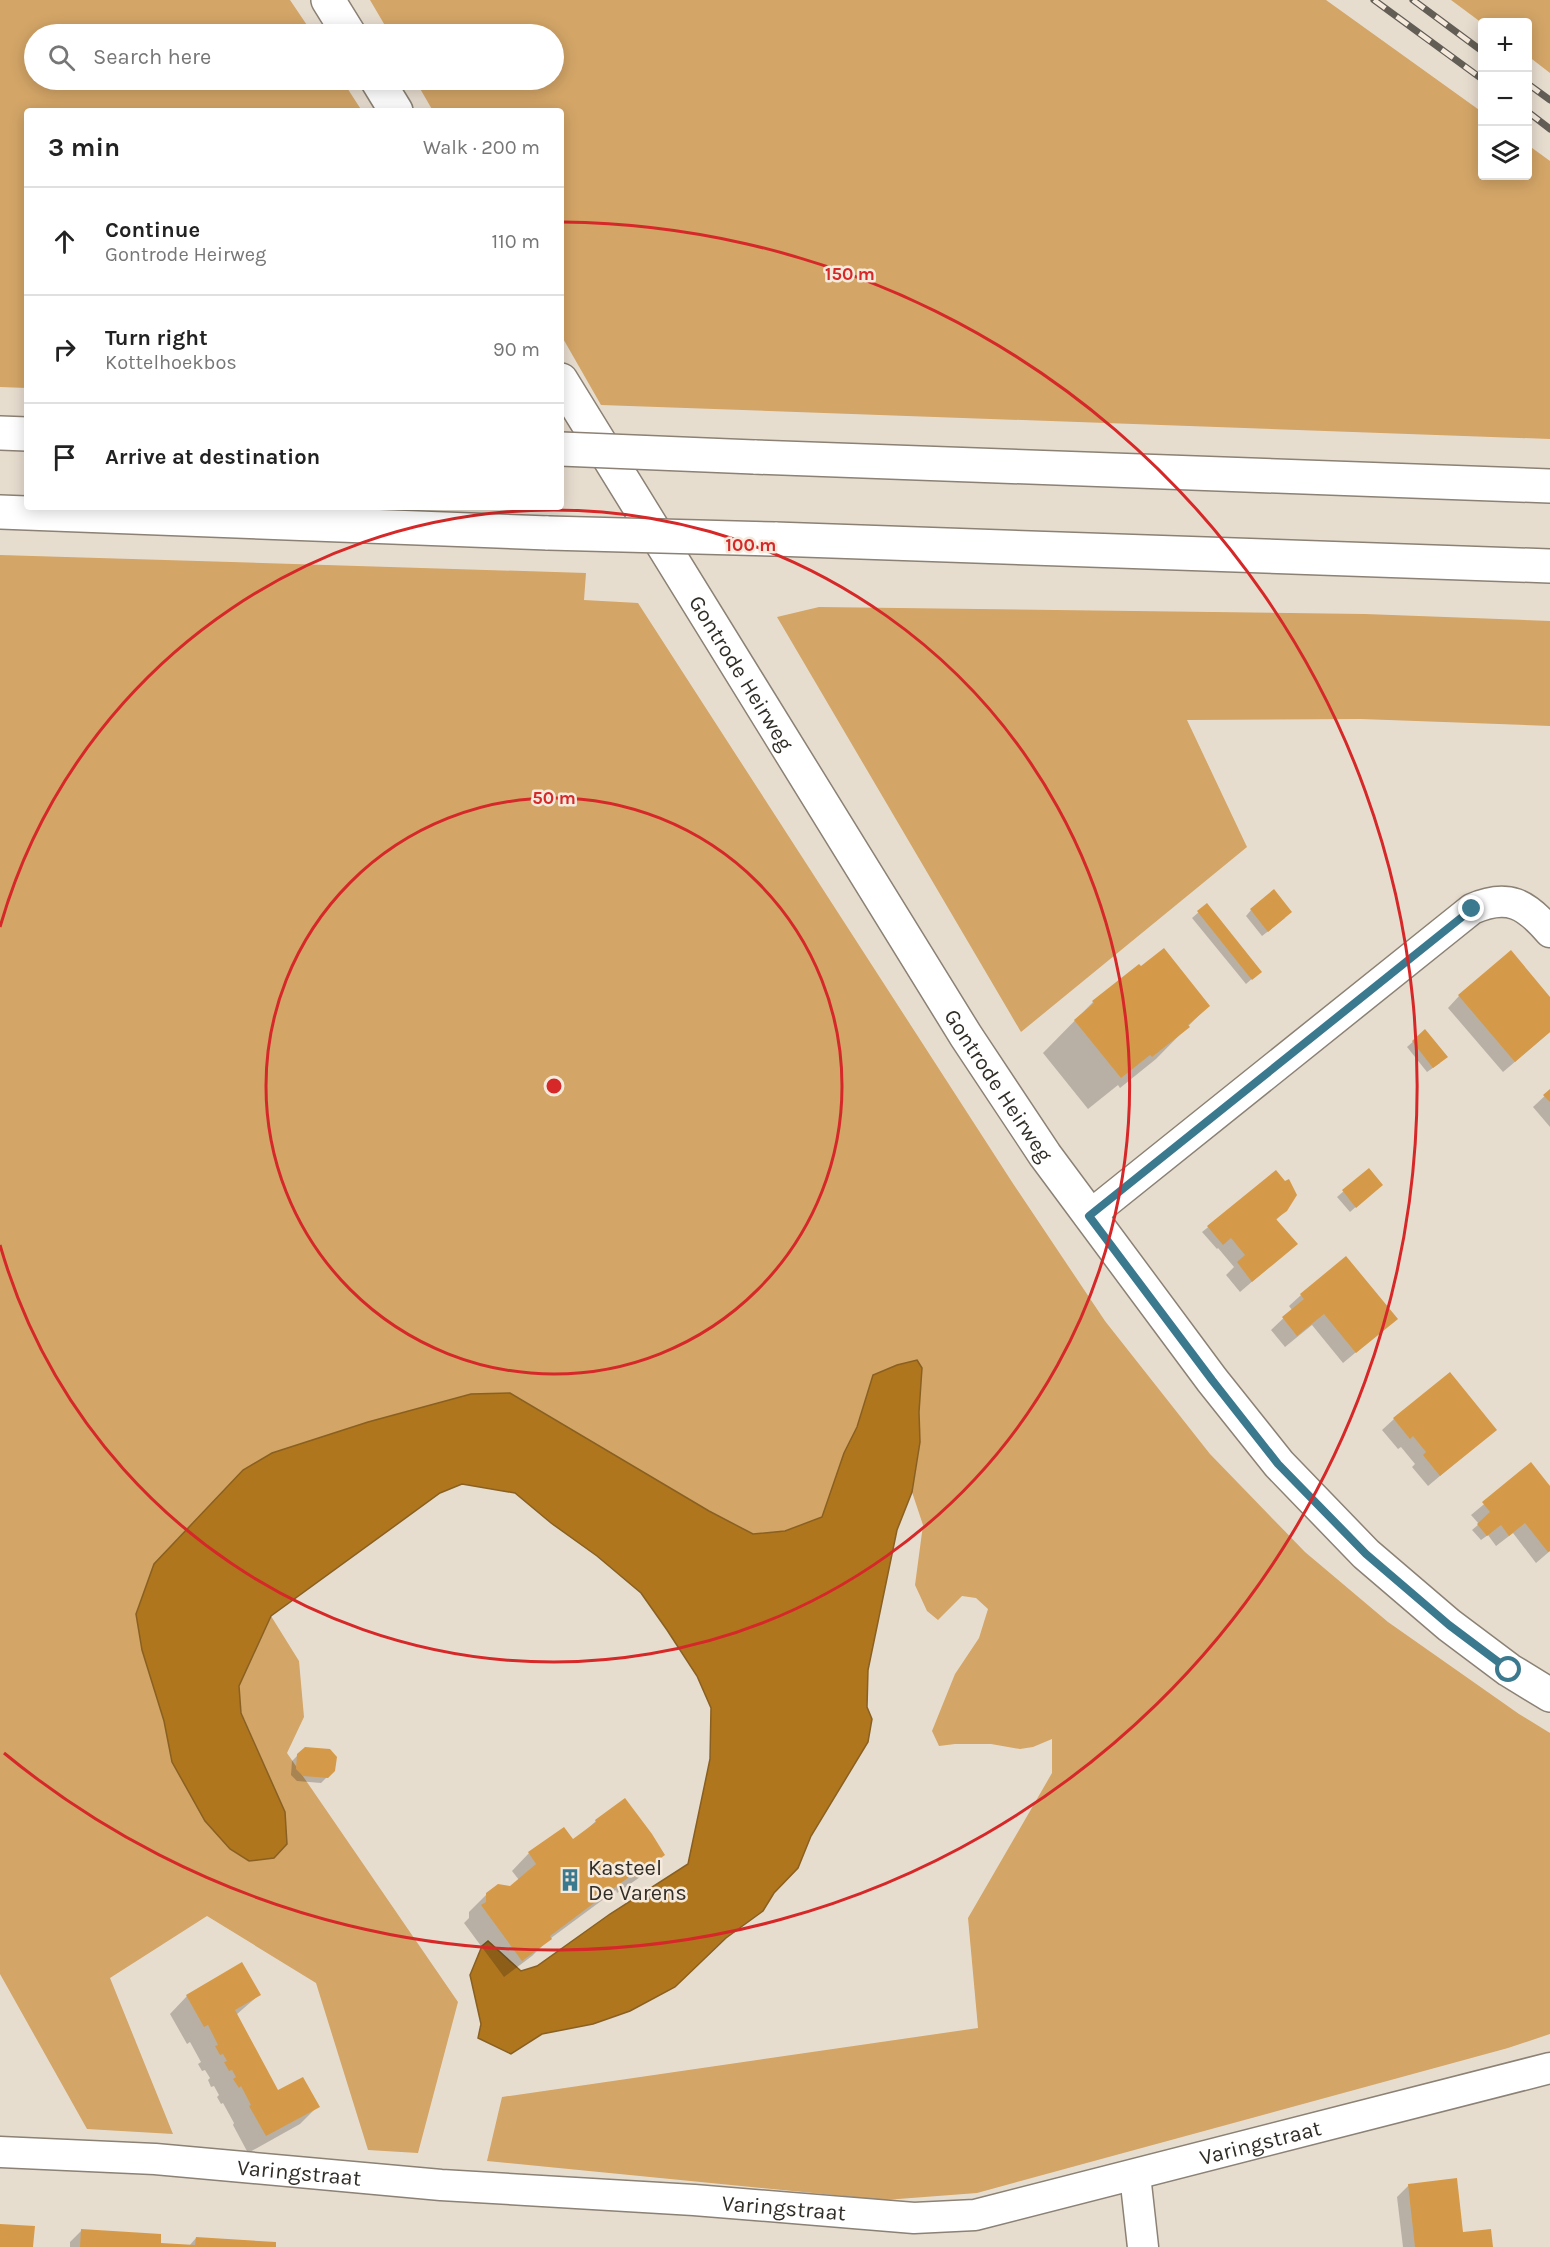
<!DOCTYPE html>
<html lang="en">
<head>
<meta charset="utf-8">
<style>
  :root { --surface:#fff; --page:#f6f6f6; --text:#222; --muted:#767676; --line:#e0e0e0 }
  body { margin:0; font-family:Karla,sans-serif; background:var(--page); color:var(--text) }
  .controls { position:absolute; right:18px; top:18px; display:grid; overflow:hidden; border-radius:6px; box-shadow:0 3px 15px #0003 }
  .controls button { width:54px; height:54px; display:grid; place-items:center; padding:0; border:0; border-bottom:2px solid var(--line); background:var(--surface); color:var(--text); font:30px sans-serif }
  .stop { position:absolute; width:18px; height:18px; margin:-14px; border:4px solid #3b798f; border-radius:50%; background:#fff }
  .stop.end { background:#3b798f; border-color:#fff; box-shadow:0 2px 6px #0008 }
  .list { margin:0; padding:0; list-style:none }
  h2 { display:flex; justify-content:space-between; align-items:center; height:78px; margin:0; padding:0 24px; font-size:26px }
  h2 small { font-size:20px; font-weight:400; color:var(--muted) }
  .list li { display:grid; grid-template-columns:39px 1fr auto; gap:18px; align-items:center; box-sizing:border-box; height:108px; padding:0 24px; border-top:2px solid var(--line) }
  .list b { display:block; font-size:22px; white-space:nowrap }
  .list p { margin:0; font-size:20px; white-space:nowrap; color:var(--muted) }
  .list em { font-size:20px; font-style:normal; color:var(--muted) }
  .icon { flex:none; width:33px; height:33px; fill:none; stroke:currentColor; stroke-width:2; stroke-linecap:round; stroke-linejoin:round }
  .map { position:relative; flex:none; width:1550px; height:2247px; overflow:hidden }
  .search { position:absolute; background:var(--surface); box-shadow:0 3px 15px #0003; left:24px; top:24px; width:540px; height:66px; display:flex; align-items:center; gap:15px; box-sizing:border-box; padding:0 21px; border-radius:33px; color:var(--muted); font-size:22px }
  .panel { position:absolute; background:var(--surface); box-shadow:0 3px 15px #0003; left:24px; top:108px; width:540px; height:402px; border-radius:6px }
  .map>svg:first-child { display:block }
  .green { fill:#d3a567 }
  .water { fill:#af761e; stroke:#896021; stroke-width:1.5 }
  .shadow { fill:#0003 }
  .building { fill:#d59a49 }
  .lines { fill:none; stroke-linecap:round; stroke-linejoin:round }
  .street-casing { stroke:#8b8174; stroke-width:33 }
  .secondary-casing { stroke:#8b8174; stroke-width:36 }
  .highway-casing { stroke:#8b8174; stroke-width:36 }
  .street { stroke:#fff; stroke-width:30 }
  .secondary { stroke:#fff; stroke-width:33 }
  .highway { stroke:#fff; stroke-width:33 }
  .rail-casing { stroke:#625d55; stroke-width:7 }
  .rail { stroke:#f5eadc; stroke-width:4.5; stroke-dasharray:14; stroke-linecap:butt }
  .highway-bridge-casing { stroke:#8b8174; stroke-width:36; stroke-linecap:butt }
  .highway-bridge { stroke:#fff; stroke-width:33 }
  .route { stroke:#3b798f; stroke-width:8 }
  .ring { fill:none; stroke:#d62828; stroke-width:3 }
  .labels { text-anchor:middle; stroke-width:5; stroke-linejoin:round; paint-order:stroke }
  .street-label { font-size:22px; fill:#312d27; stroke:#f5eadc }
  .poi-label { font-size:22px; fill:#312d27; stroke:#f5eadc; text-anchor:start }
  .centre { fill:#d62828; stroke:#f5eadc; stroke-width:3 }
  .ring-label { font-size:18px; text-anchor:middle; font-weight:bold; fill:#d62828; stroke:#f5eadc; stroke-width:5; stroke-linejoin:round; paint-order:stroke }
</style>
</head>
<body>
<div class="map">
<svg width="1550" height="2247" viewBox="0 0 1550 2247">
  <rect width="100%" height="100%" fill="#e7ddcf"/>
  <!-- green -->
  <path class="green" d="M0,0H290L313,34H34V80H342L362,111H27V388L0,387Z
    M370,0H1326L1482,112V176H1528V145L1550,161V439L601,405L561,335V111H433L415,80H554V34H390Z
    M1451,0H1550V73L1528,56V22L1482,23Z
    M0,555L586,573L584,600L638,603L1012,1182L1105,1321L1210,1454L1305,1552L1388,1622L1519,1714L1550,1733V2034L1508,2048L977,2193L885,2200L487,2161L502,2097L978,2028L968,1918L1052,1773V1739L1033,1747L1020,1749L991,1744H955L939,1746L932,1731L955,1674L979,1638L988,1609L976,1598L962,1596L938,1620L927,1611L915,1585L923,1525L912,1492L920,1442L919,1412L873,1375L857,1427L844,1453L822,1518L785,1531L753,1534L709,1511L510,1393L471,1394L164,1721L172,1762L285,1812L241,1712L239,1686L271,1616L299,1661L304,1717L287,1753L458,2002L418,2153L368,2150L316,1983L207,1916L110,1978L173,2134L87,2129L0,1974Z
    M819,607L1365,614L1550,621V726L1361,719L1187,720L1247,847L1021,1032L777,617Z"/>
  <!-- water -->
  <path class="water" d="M917,1360L922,1368L919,1412L920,1442L912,1492L897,1530L868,1670L867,1707L872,1719L868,1742L811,1836L798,1868L774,1893L763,1911L726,1938L675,1987L630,2011L593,2024L542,2034L511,2054L478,2038L481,2024L470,1975L482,1946L488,1941L521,1971L537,1966L610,1914L688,1864L710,1759L711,1708L697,1676L667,1630L641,1593L597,1556L551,1523L515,1493L462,1484L440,1493L271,1616L239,1686L241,1713L285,1812L287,1844L274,1858L249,1861L230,1849L205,1821L172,1762L164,1721L142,1650L136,1614L154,1564L243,1470L272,1453L368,1422L471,1394L510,1393L709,1511L753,1534L785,1531L822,1517L844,1453L857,1427L873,1375L897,1365Z"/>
  <!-- shadow -->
  <path class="shadow" d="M1207,905L1254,977L1246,984L1192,918Z
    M1251,910L1285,918L1262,936L1246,916Z
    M1141,968L1208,1006L1156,1059L1120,1088L1118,1085L1088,1109L1043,1053L1093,1002Z
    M1459,996L1550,999V1032L1503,1072L1448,1008Z
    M1425,1031L1440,1063L1427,1072L1407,1047Z
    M1550,1091V1127L1533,1107Z
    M1368,1170L1375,1190L1350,1212L1337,1197Z
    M1286,1210L1276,1220L1296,1244L1240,1292L1226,1275L1234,1267L1218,1248L1217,1249L1202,1232L1217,1220Z
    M1346,1258L1396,1319L1343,1363L1312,1325L1285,1347L1271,1330L1292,1310L1289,1306L1301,1295Z
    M1394,1419L1495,1430L1428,1486L1412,1467L1415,1464L1401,1447L1398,1449L1382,1430Z
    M1531,1465L1550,1489V1551L1536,1563L1513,1533L1496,1546L1488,1535L1481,1540L1472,1530L1479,1524L1471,1515Z
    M298,1755L334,1770L321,1783L297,1781L291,1775L292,1761Z
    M624,1800L663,1855L646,1873L617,1893L616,1890L547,1941L532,1956L504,1977L464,1923L469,1918V1912L487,1894L510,1887L519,1880L512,1871L529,1853L573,1842L596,1821Z
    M259,1995L236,2015L278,2092L318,2106L300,2124L248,2153L233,2125L234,2123L223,2103L221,2104L217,2097L219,2095L214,2086L211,2087L208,2080L210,2078L205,2070L202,2071L198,2064L201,2062L190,2042L187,2044L170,2014L187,1996Z
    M1409,2185L1462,2234L1491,2247H1403L1397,2197Z
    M82,2230L159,2245L189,2246L196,2238L275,2247H70V2242Z"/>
  <!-- building -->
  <path class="building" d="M1274,889L1292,912L1268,932L1250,909Z
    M1207,903L1262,972L1252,980L1197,911Z
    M1164,948L1210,1006L1188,1025L1190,1027L1152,1057L1150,1055L1121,1078L1074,1020L1094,1003L1092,1001L1139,964L1141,966Z
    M1511,950L1550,997V1032L1515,1062L1458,995Z
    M1425,1029L1448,1057L1433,1068L1412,1041Z
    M1550,1089V1102L1543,1095Z
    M1369,1168L1383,1185L1356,1208L1342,1190Z
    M1276,1170L1285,1181L1289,1179L1297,1195L1287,1211L1276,1219L1298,1244L1252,1282L1237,1262L1245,1255L1231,1238L1223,1245L1207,1226Z
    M1346,1256L1398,1319L1356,1353L1324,1314L1297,1336L1282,1317L1304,1299L1300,1294Z
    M1450,1372L1497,1430L1440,1476L1423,1455L1426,1452L1413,1436L1410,1439L1393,1418Z
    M1531,1462L1550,1486V1551L1548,1552L1525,1523L1509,1536L1501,1525L1487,1536L1477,1524L1490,1512L1482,1502Z
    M305,1747L330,1749L337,1757L335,1771L328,1778L303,1776L296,1769L297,1754Z
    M625,1798L652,1834L665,1855L635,1877L633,1874L550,1936L552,1939L522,1961L481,1905L486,1902V1893L498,1884L510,1886L536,1864L528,1852L564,1827L573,1839L596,1822L595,1820Z
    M242,1962L261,1995L235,2010L278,2090L303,2077L320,2107L266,2136L249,2106L251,2105L241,2086L239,2088L233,2079L236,2077L232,2070L229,2071L224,2062L227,2061L223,2054L220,2055L215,2046L218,2045L208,2025L204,2027L186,1995Z
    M1457,2178L1463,2232L1491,2229L1493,2247H1415L1408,2184Z
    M0,2224L35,2226L33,2247H0Z
    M81,2229L161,2234V2243L195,2245L196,2237L276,2242V2247H80Z"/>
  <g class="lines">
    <!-- street casing -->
    <g class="street-casing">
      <g id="street">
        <path d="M1089,1216L1472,909C1508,893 1526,904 1550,932"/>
        <path id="s1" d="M0,2152L155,2159L441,2185L694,2200L914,2218L975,2215L1550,2068"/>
        <path d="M1135,2175L1143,2247"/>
      </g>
    </g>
    <!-- secondary casing -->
    <g class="secondary-casing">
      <g id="secondary">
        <path d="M328,0L349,34"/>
        <path d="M377,80L396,111"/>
        <path id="s2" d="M561,380L966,1036L1045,1155L1212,1380L1279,1464L1366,1554L1449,1625L1509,1670L1550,1695"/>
      </g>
    </g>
    <!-- highway casing -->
    <g class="highway-casing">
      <path id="highway" d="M0,433L27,434
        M754,457L1550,486
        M0,512L548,533
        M775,539L1550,566"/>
    </g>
    <!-- street -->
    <use href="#street" class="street"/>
    <!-- secondary -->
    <use href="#secondary" class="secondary"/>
    <!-- highway -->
    <use href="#highway" class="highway"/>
    <!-- rail casing -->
    <g class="rail-casing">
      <path id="rail" d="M1374,0L1482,79
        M1413,0L1482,51
        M1528,84L1550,100
        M1528,112L1550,129"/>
    </g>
    <!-- rail -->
    <use href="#rail" class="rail"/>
    <!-- highway-bridge casing -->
    <g class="highway-bridge-casing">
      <path id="highway-bridge" d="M561,449L754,457
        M548,533L775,539"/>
    </g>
    <!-- highway-bridge -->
    <use href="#highway-bridge" class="highway-bridge"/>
  </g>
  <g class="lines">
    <!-- route -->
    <path class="route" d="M1472,909L1089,1216L1212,1380L1278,1464L1366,1554L1449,1625L1509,1670"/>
  </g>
  <!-- distance rings -->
  <g class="ring">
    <circle cx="554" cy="1086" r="288"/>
    <path d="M0 927A576 576 0 1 1 0 1245"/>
    <path d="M562 222A864 864 0 1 1 4 1753"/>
  </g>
  <!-- icons -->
  <defs>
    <g id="building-bare" transform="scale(1.8)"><path d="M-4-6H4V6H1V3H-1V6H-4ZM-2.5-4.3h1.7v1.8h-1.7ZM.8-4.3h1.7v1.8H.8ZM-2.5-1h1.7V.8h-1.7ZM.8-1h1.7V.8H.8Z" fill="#3b798f" stroke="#f5eadc" stroke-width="2.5" paint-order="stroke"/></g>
  </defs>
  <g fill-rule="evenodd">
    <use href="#building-bare" x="570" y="1880"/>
  </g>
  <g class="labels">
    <!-- street labels -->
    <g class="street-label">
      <text dy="8" stroke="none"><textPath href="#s2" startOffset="344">Gontrode Heirweg</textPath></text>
      <text dy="8" stroke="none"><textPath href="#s2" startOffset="830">Gontrode Heirweg</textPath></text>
      <text dy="8" stroke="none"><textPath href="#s1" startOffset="1272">Varingstraat</textPath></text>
      <text dy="8" stroke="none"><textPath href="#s1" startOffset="300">Varingstraat</textPath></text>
      <text dy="8" stroke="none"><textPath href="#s1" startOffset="786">Varingstraat</textPath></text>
    </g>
    <!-- poi labels -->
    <g class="poi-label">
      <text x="588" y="1875">Kasteel<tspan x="588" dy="25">De Varens</tspan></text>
    </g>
  </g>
  <circle cx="554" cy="1086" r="9" class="centre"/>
  <g class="ring-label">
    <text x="850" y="280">150 m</text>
    <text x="751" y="551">100 m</text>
    <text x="554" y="804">50 m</text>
  </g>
</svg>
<div class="controls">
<button>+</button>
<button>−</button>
<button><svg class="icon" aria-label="layers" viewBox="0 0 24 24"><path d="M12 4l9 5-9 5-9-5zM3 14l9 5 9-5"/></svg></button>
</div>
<div class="stop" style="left:1509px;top:1670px"></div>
<div class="stop end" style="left:1472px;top:909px"></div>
<div class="search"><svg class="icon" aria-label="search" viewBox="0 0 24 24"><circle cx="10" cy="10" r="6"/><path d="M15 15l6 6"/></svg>Search here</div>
<section class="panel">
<h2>3 min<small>Walk · 200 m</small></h2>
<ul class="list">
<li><svg class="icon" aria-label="ahead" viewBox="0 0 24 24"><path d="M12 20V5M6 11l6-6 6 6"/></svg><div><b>Continue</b><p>Gontrode Heirweg</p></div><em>110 m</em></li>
<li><svg class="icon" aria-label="right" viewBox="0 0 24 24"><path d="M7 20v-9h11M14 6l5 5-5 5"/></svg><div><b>Turn right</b><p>Kottelhoekbos</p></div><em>90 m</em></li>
<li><svg class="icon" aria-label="arrive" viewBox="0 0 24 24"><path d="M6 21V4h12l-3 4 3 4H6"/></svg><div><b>Arrive at destination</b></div></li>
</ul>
</section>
</div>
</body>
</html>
